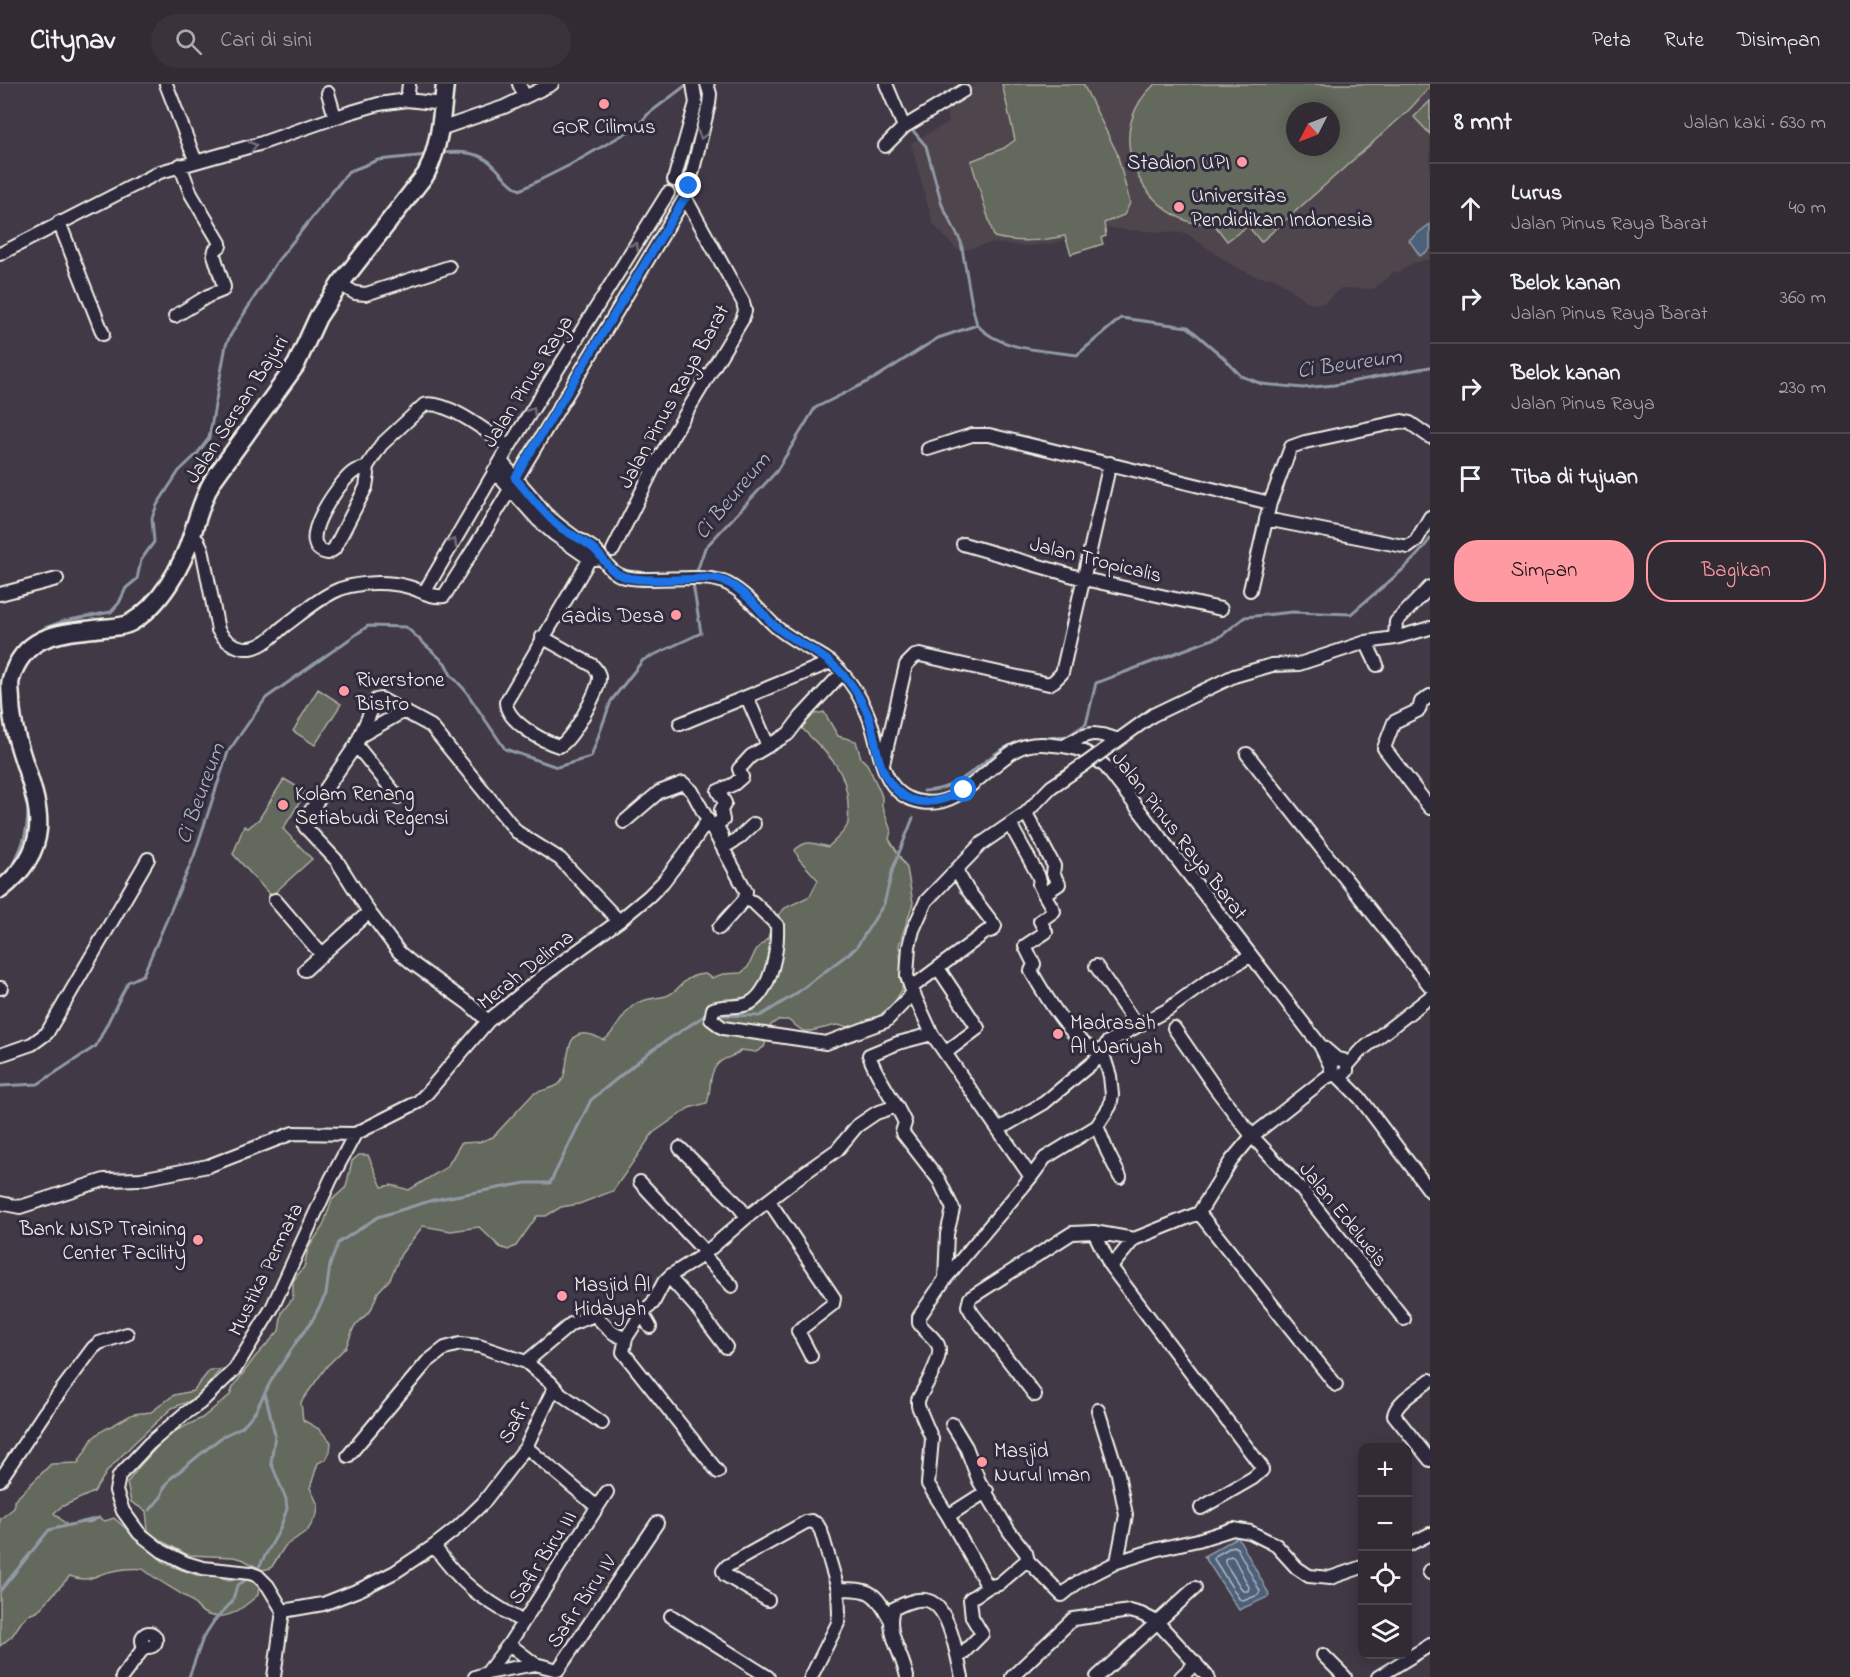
<!DOCTYPE html>
<html lang="id">
<head>
<meta charset="utf-8">
<style>
  :root { --surface:#322b34; --page:#3a333c; --text:#f1f3f6; --muted:#a8a7ac; --line:#4d474f; --accent:#ff9aa2 }
  body { margin:0; font-family:"Indie Flower",sans-serif; background:var(--page); color:var(--text) }
  .controls { position:absolute; right:18px; bottom:18px; display:grid; overflow:hidden; border-radius:12px; box-shadow:0 3px 15px #0003 }
  .controls button { width:54px; height:54px; display:grid; place-items:center; padding:0; border:0; border-bottom:2px solid var(--line); background:var(--surface); color:var(--text); font:30px sans-serif }
  .compass { position:absolute; left:1286px; top:18px; width:54px; height:54px; border-radius:50%; background:var(--surface); box-shadow:0 3px 15px #0003; rotate:228deg }
  .stop { position:absolute; width:18px; height:18px; margin:-14px; border:4px solid #1a73e8; border-radius:50%; background:#fff }
  .stop.end { background:#1a73e8; border-color:#fff; box-shadow:0 2px 6px #0008 }
  .list { margin:0; padding:0; list-style:none }
  h2 { display:flex; justify-content:space-between; align-items:center; height:78px; margin:0; padding:0 24px; font-size:26px }
  h2 small { font-size:20px; font-weight:400; color:var(--muted) }
  .list li { display:grid; grid-template-columns:39px 1fr auto; gap:18px; align-items:center; box-sizing:border-box; height:90px; padding:0 24px; border-top:2px solid var(--line) }
  .list b { display:block; font-size:22px; white-space:nowrap }
  .list p { margin:0; font-size:20px; white-space:nowrap; color:var(--muted) }
  .list em { font-size:20px; font-style:normal; color:var(--muted) }
  .actions { display:flex; gap:12px; padding:18px 24px }
  .actions a { flex:1; padding:14px 0; border:2px solid var(--accent); border-radius:24px; text-align:center; font-size:21px; color:var(--accent) }
  .actions .main { background:var(--accent); color:#111 }
  .icon { flex:none; width:33px; height:33px; fill:none; stroke:currentColor; stroke-width:2; stroke-linecap:round; stroke-linejoin:round }
  .map { position:relative; flex:none; width:1430px; height:1593px; overflow:hidden }
  header { display:flex; align-items:center; gap:36px; box-sizing:border-box; height:84px; padding:0 30px; background:var(--surface); border-bottom:2px solid var(--line) }
  header strong { font-size:28px }
  nav { display:flex; gap:33px; margin-inline-start:auto; font-size:21px }
  .search { width:420px; height:54px; background:var(--page); display:flex; align-items:center; gap:15px; box-sizing:border-box; padding:0 21px; border-radius:33px; color:var(--muted); font-size:22px }
  main { display:flex }
  aside { flex:1; background:var(--surface) }
  .map>svg:first-child { display:block }
  .built { fill:#50444d; fill-rule:evenodd }
  .green { fill:#64695b; stroke:#acada2; stroke-width:1.5; fill-rule:evenodd }
  .water { fill:#4e6079; stroke:#909aa5; stroke-width:1.5 }
  .lines { fill:none; stroke-linecap:round; stroke-linejoin:round }
  .shore { stroke:#b2b7bc; stroke-width:1.5 }
  .stream { stroke:#909aa5; stroke-width:3 }
  .minor-casing { stroke:#f4f1e8; stroke-width:16 }
  .secondary-casing { stroke:#f4f1e8; stroke-width:21 }
  .minor { stroke:#2f2a3d; stroke-width:12 }
  .secondary { stroke:#2f2a3d; stroke-width:16 }
  .minor-bridge-casing { stroke:#f4f1e8; stroke-width:16; stroke-linecap:butt }
  .minor-bridge { stroke:#2f2a3d; stroke-width:12 }
  .oneway { stroke:#747079 }
  .route { stroke:#1a73e8; stroke-width:8 }
  .poi-dot { fill:#ff9aa2; stroke:#2f2a3d; stroke-width:2 }
  .labels { text-anchor:middle; stroke-width:6; stroke-linejoin:round; paint-order:stroke }
  .poi-label { font-size:21px; fill:#f4f1e8; stroke:#2f2a3d; text-anchor:start }
  .street-label { font-size:21px; fill:#f4f1e8; stroke:#2f2a3d }
  .water-label { font-size:22px; font-style:italic; fill:#b2b7bc; stroke:#2f2a3d }
</style>
</head>
<body>
<header>
<strong>Citynav</strong>
<div class="search"><svg class="icon" aria-label="search" viewBox="0 0 24 24"><circle cx="10" cy="10" r="6"/><path d="M15 15l6 6"/></svg>Cari di sini</div>
<nav><a>Peta</a><a>Rute</a><a>Disimpan</a></nav>
</header>
<main>
<div class="map">
<svg width="1430" height="1593" viewBox="0 0 1430 1593">
  <rect width="100%" height="100%" fill="#423946"/>
  <filter id="ink" filterUnits="userSpaceOnUse"><feTurbulence type="fractalNoise" baseFrequency=".0167" numOctaves="2"/><feDisplacementMap in="SourceGraphic" scale="12" xChannelSelector="R" yChannelSelector="G"/><feConvolveMatrix kernelMatrix="1 2 1 2 8 2 1 2 1" color-interpolation-filters="sRGB"/></filter>
  <g filter="url(#ink)">
    <!-- built -->
    <path class="built" d="M976,0H1430V175L1413,179L1398,189L1394,187L1387,195L1373,205L1341,204L1324,219L1317,220L1310,219L1301,213L1275,194L1258,193L1233,182L1186,149L1125,146L1104,143L1051,160L1022,162L991,159L965,166L956,165L933,140L911,59L949,38L944,19ZM1295,27H1331V63H1295Z"/>
    <!-- green -->
    <path class="green" d="M1002,0H1083L1117,69L1130,119L1124,131L1104,139L1106,152L1101,154L1103,160L1071,170L1065,152C1040,157 1018,159 994,153L971,77L1004,64L1015,56Z
      M1155,0H1430V3L1408,27L1261,158L1248,142L1227,157L1214,140C1206,139 1195,140 1187,137C1131,114 1106,43 1155,0ZM1295,27H1331V63H1295Z
      M1430,17V50L1414,33Z
      M318,605L341,620L315,661L293,647Z
      M824,628L838,652L856,657L861,674L867,680L879,705L882,713V722L891,747L889,755L907,784L913,819L899,861L903,897L902,906L893,921L864,943L855,944L837,941L811,947H803L788,936H778L771,941L764,963L756,968L741,966C735,973 726,973 720,978C707,989 712,1006 707,1019L689,1024L653,1049L613,1107L579,1120L561,1123L546,1132H537L516,1162L508,1166L500,1163L479,1143L451,1147L423,1142L401,1170L390,1195L378,1208L371,1226L354,1243L346,1263L327,1282L301,1318L303,1336L319,1345L331,1358L330,1367L326,1375L318,1379L310,1404L318,1421L317,1430L308,1446L285,1462L271,1484L262,1486L242,1475L233,1473L188,1471L154,1453L148,1446L146,1427L131,1418L127,1399L138,1384L169,1350L202,1334L230,1311L233,1303L255,1273L279,1247L282,1228L293,1214V1197L304,1183L308,1165L323,1142L332,1116L346,1103L352,1077L359,1071H368L382,1103L391,1101L409,1106L447,1083L461,1059L479,1058L493,1053L533,1010C540,1006 553,1005 559,1000C572,988 561,947 586,950C592,950 599,954 604,956C617,947 622,929 634,921C644,914 655,915 666,912C682,907 681,891 705,890L712,894L723,890L741,889L748,883L756,866L768,854L773,836L785,824L810,812L818,796L799,775L795,766C806,755 814,759 828,763C834,757 843,750 847,742C850,735 848,727 848,719C846,681 824,668 800,642L801,633Z
      M284,695L306,708L283,745L312,775L271,812L233,770L244,742L248,744L259,735Z
      M210,1286H220L197,1314L172,1324L133,1360L108,1386L94,1408L61,1423L54,1429L67,1441L91,1438L99,1434L105,1437L114,1434L166,1480L199,1492H217L230,1496L243,1495L257,1498L259,1502L258,1511C243,1524 225,1540 204,1529C199,1526 195,1520 190,1516C175,1505 159,1498 143,1485C133,1484 123,1485 113,1487C95,1490 89,1500 70,1492L37,1528L28,1531L22,1537L12,1552L0,1562V1435L14,1424V1417L51,1380L78,1379L93,1354L100,1348L133,1330L151,1328L174,1311L193,1307Z"/>
    <!-- water -->
    <path class="water" d="M1430,140V165L1420,172L1409,156Z
      M1238,1453L1270,1512L1239,1526L1204,1472Z"/>
    <g class="lines">
      <!-- shore -->
      <path class="shore" d="M1233,1462L1237,1464L1260,1507L1258,1511L1243,1517L1240,1516L1214,1475L1215,1472Z
        M1231,1472L1234,1474L1249,1503L1248,1507H1243L1225,1479V1475Z"/>
      <!-- stream -->
      <path class="stream" d="M909,42L926,62L942,121L961,158L972,221L977,241
        M440,69C460,67 481,67 495,83C504,92 509,100 520,106L570,81L638,42L648,30L685,2
        M696,490L705,464L776,388L815,324L875,294L938,254L977,241C1001,267 1044,266 1077,271L1121,234L1188,243L1223,273L1241,292L1262,300L1303,304L1334,301L1430,283
        M36,551L45,544L64,537L111,528L119,519L126,504L137,495L141,476L154,458L152,434L157,421L179,387L197,370L209,354L226,261L230,252L276,179L348,88L378,76L428,71
        M1030,655L1068,652L1086,640L1096,599L1221,552L1245,533L1293,528L1351,530C1377,506 1410,484 1430,455
        M924,707C971,705 984,665 1024,657
        M6,789C21,771 28,749 28,725L15,674
        M717,931L760,932L794,911L856,864L884,820L893,784L913,734
        M0,1002L38,1000L96,962L128,898L143,891L194,772L228,668L266,614L368,542L406,543L445,579L451,591L465,606L505,665L557,683L591,673L611,617L643,576L701,549L693,500L694,496
        M150,1426L161,1413L164,1404L171,1394L223,1352L242,1343L255,1328L272,1295L297,1257L312,1237L326,1210L330,1181L338,1159L378,1133L433,1116L526,1099H550L591,1016L652,966L707,930
        M256,1488L279,1447L287,1425L286,1415L271,1379L275,1351L265,1309
        M0,1507L49,1446L99,1434
        M189,1593L203,1554L214,1537L232,1518L237,1502L248,1494"/>
      <!-- minor casing -->
      <g class="minor-casing">
        <path id="minor" d="M166,0L196,78
          M519,0L525,13
          M886,0L904,43
          M328,9L335,33
          M407,16L409,0
          M440,45L504,23L552,0
          M885,62L904,43L963,7
          M674,96L696,19L693,0
          M689,102L709,20L710,10L707,0
          M59,138L103,250
          M0,170L160,88L259,60L348,29L379,20L407,16L443,20
          M340,200L355,209L366,210L449,183
          M175,232L208,212L223,206L224,203L214,171L215,166L220,162V159L191,110L180,81
          M928,365L972,351H989L1270,419
          M501,377C511,389 523,402 533,414C538,420 542,427 548,432C557,440 566,447 576,454C582,458 590,461 595,466C605,476 609,489 625,493C654,500 705,487 728,500C747,510 760,528 775,542C790,555 809,564 825,574C844,587 859,609 868,631C881,661 878,711 921,718C959,725 985,684 1014,667C1025,660 1040,659 1053,661C1078,663 1087,667 1106,683L1320,961L1331,983
          M366,384C360,385 357,385 352,389C338,400 292,464 328,469L334,465L366,403L368,390L366,384L381,361L424,321C446,315 490,350 509,363
          M494,387L538,436L554,450L590,475H596
          M1266,435L1408,463L1416,457L1430,433
          M191,453L198,457L202,465L218,546C228,563 248,570 265,558C272,554 277,548 283,543C301,530 320,513 340,505C360,498 388,497 409,503C420,506 431,514 444,512L485,447L683,117
          M963,460L1084,495L1221,525
          M613,466L656,379L742,236L745,227L743,218L686,115
          M1250,506L1270,419L1291,363L1305,358L1402,337L1410,339L1430,353
          M424,509L509,363L668,109
          M0,510L57,495
          M542,553L592,581C595,584 599,588 599,593C600,606 570,659 559,662C542,657 506,637 506,618L595,466
          M1395,554L1396,538L1430,503
          M1366,558L1377,581
          M1430,612L1421,618L1419,626L1394,638L1384,664L1430,724
          M747,613L766,657
          M680,640L831,578
          M360,652L404,627
          M356,661L398,713
          M1064,662C1088,649 1091,646 1118,656
          M1103,667L1153,631L1234,592L1272,581L1299,580L1366,558L1395,554L1430,544
          M1247,670L1430,902
          M883,680L906,581L915,572L920,571L1049,600L1054,597L1062,589L1110,379
          M1026,729L1054,782L1053,790L1059,800L1044,810L1054,827L1040,837L1046,848L1025,862L1034,880L1031,887C1043,908 1077,967 1102,967
          M624,738L659,708L683,699L692,707L746,807L745,815L719,844
          M1010,740L1038,791L1040,797L1039,800L1044,810
          M722,752L716,740L723,736L721,726L725,719L718,707L734,700L742,693L739,685L751,672L788,650L801,633L842,589
          M723,764L739,754L754,740
          M745,815L753,818L777,841C778,864 772,906 750,919C738,925 725,920 713,925L711,935L723,944L826,959L886,937L913,909
          M275,816L322,871
          M1096,882L1137,942
          M938,884L978,944L945,969
          M305,886L369,828
          M0,904H1
          M911,904L986,848L993,846L995,842L967,805L956,786
          M488,937L469,920L412,879L399,868L369,828L337,777L305,743V735L356,661L376,616L381,615L431,642L517,748L560,775L619,837
          M1174,944L1216,1005L1252,1052L1301,1105L1404,1235
          M932,950L1031,1093
          M1323,963L1337,975L1343,976L1347,979V987L1343,991L1335,990L1331,986L1333,978L1337,975
          M0,971L32,960L47,949L148,775
          M1347,982L1359,968L1430,913
          M1337,991L1360,1014L1430,1107
          M1097,1042L1107,1067L1120,1093
          M999,1045L1044,1019L1103,970
          M680,1064L737,1120L747,1133
          M640,1098L706,1169
          M769,1117L834,1214L833,1220L798,1247L811,1272
          M0,1119L20,1123L104,1096L141,1095L208,1082L293,1049L355,1050L418,1018L427,1009L488,937L547,889L619,837L649,812L663,798L686,768L708,736
          M1199,1129L1336,1301
          M1094,1148L1111,1183L1261,1382L1262,1386L1253,1394L1201,1424
          M703,1171L732,1202
          M1111,1183L1134,1155L1199,1129L1231,1077L1252,1052L1327,993L1335,990
          M669,1193L695,1222L726,1263
          M945,1195L947,1150L953,1125L939,1096L902,1048L905,1039C895,1016 876,993 869,971L898,959L932,950L911,904L907,892L909,862L913,846L926,817L981,760L1026,729L1051,703L1085,680
          M642,1229L650,1243
          M526,1278L571,1240L595,1231C605,1241 612,1252 626,1254
          M1430,1296C1419,1305 1397,1317 1394,1331L1430,1376
          M1035,1311L972,1229L968,1222L970,1214L1072,1149L1094,1148L1134,1155
          M1098,1326L1118,1390L1126,1431L1117,1478
          M952,1340L966,1363L979,1397L1009,1447L1026,1469L1028,1477
          M526,1363L597,1423
          M348,1372L427,1278L445,1264L460,1260L479,1262L526,1278L550,1298L561,1310L602,1339
          M718,1388L623,1268L626,1254L642,1229L653,1219L664,1198L671,1191L703,1171L747,1133L800,1092L837,1066L857,1042L876,1029L897,1022
          M0,1396L45,1328L93,1264L99,1259L127,1250
          M948,1432L987,1407
          M1408,1461L1430,1450
          M434,1462C463,1503 480,1513 523,1538
          M1429,1487L1430,1489
          M988,1503L948,1432L928,1400L932,1355L918,1322V1316C924,1304 944,1273 938,1261C934,1253 924,1247 919,1239V1233L945,1195L1031,1093L1045,1074L1097,1042L1110,1022L1112,1011L1110,992L1102,967L1108,958L1167,926L1209,896L1250,872
          M838,1505C871,1505 874,1507 890,1535
          M768,1516L725,1491L723,1487L727,1482L806,1438L811,1437L817,1440L821,1447L838,1505L839,1529L838,1539L811,1593
          M283,1527L323,1520L361,1505L395,1488L434,1462L457,1444L483,1419L526,1363L554,1304
          M671,1532L768,1593
          M142 1556a7 7 0 1 1 14 0a7 7 0 1 1-14 0Z
          M509,1560L535,1580
          M1323,1571L1345,1593
          M958,1574L982,1550L972,1533L970,1515L988,1503L999,1500L1027,1476L1062,1511L1078,1498L1117,1478L1158,1465L1198,1456L1233,1445L1250,1448L1276,1461L1297,1484L1309,1492L1330,1494L1362,1483
          M487,1589L535,1580L558,1586L657,1439
          M122,1593L145,1562
          M274,1593L283,1527L268,1502L258,1492L250,1489L203,1484L186,1479L162,1467L139,1449L123,1427L116,1407L119,1392L149,1360L183,1331L200,1319L235,1285L272,1224L331,1095L355,1050
          M475,1593L487,1589L509,1560L607,1408
          M907,1593C903,1571 885,1548 893,1525C903,1520 917,1513 929,1517C950,1524 957,1573 962,1593
          M1012,1593L1073,1535L1130,1527L1141,1530L1157,1538L1208,1593
          M1097,1593L1195,1504
          M1181,1593L1196,1579
          M1378,1593L1430,1561"/>
      </g>
      <!-- secondary casing -->
      <g class="secondary-casing">
        <path id="secondary" d="M0,806C78,745 13,690 11,617C11,610 9,601 11,595C25,548 63,549 103,544C112,543 123,543 130,539C160,522 182,483 192,451C198,432 203,413 213,396L296,281L318,233L340,200L426,90C440,62 442,31 445,0"/>
      </g>
      <!-- minor -->
      <use href="#minor" class="minor"/>
      <!-- secondary -->
      <use href="#secondary" class="secondary"/>
      <!-- minor-bridge casing -->
      <g class="minor-bridge-casing">
        <path id="minor-bridge" d="M1085,680L1103,667"/>
      </g>
      <!-- minor-bridge -->
      <use href="#minor-bridge" class="minor-bridge"/>
    </g>
    <!-- one-way arrows -->
    <defs><path id="oneway-chevron" d="M-2-3.5L2.5 0L-2 3.5" fill="none" stroke-width="1.6" stroke-linecap="round" stroke-linejoin="round" transform="scale(1.5)"/></defs>
    <g class="oneway">
      <use href="#oneway-chevron" transform="translate(702 51) rotate(104)"/>
      <use href="#oneway-chevron" transform="translate(253 62) rotate(-16)"/>
      <use href="#oneway-chevron" transform="translate(635 162) rotate(-58)"/>
      <use href="#oneway-chevron" transform="translate(532 327) rotate(-58)"/>
      <use href="#oneway-chevron" transform="translate(453 458) rotate(-60)"/>
    </g>
  </g>
  <g class="lines" filter="url(#ink)">
    <!-- route -->
    <path class="route" d="M689,102L688,112L683,117L515,394C530,411 543,430 561,444C572,452 586,457 595,466C605,476 610,489 625,493C646,498 671,495 693,495C700,495 709,493 716,495C741,499 758,526 775,542C792,557 815,565 832,580C848,593 860,612 868,631C875,648 875,667 882,684C899,724 931,725 964,706"/>
  </g>
  <!-- markers -->
  <g class="poi-dot">
    <circle cx="604" cy="20" r="6"/>
    <circle cx="1242" cy="78" r="6"/>
    <circle cx="1179" cy="123" r="6"/>
    <circle cx="676" cy="531" r="6"/>
    <circle cx="344" cy="607" r="6"/>
    <circle cx="283" cy="721" r="6"/>
    <circle cx="1058" cy="950" r="6"/>
    <circle cx="198" cy="1156" r="6"/>
    <circle cx="562" cy="1212" r="6"/>
    <circle cx="982" cy="1378" r="6"/>
  </g>
  <g class="labels">
    <!-- poi labels -->
    <g class="poi-label">
      <text x="604" y="49" text-anchor="middle">GOR Cilimus</text>
      <text x="1230" y="85" text-anchor="end">Stadion UPI</text>
      <text x="1191" y="118">Universitas<tspan x="1191" dy="24">Pendidikan Indonesia</tspan></text>
      <text x="664" y="538" text-anchor="end">Gadis Desa</text>
      <text x="356" y="602">Riverstone<tspan x="356" dy="24">Bistro</tspan></text>
      <text x="295" y="716">Kolam Renang<tspan x="295" dy="24">Setiabudi Regensi</tspan></text>
      <text x="1070" y="945">Madrasah<tspan x="1070" dy="24">Al Wariyah</tspan></text>
      <text x="186" y="1151" text-anchor="end">Bank NISP Training<tspan x="186" dy="24">Center Facility</tspan></text>
      <text x="574" y="1207">Masjid Al<tspan x="574" dy="24">Hidayah</tspan></text>
      <text x="994" y="1373">Masjid<tspan x="994" dy="24">Nurul Iman</tspan></text>
    </g>
    <!-- street labels -->
    <g class="street-label">
      <text transform="translate(527 297) rotate(-58)" y="7">Jalan Pinus Raya</text>
      <text transform="translate(673 312) rotate(-61)" y="7">Jalan Pinus Raya Barat</text>
      <text transform="translate(236 325) rotate(-57)" y="7">Jalan Sersan Bajuri</text>
      <text transform="translate(1096 475) rotate(14)" y="7">Jalan Tropicalis</text>
      <text transform="translate(1180 751) rotate(52)" y="7">Jalan Pinus Raya Barat</text>
      <text transform="translate(525 885) rotate(-38)" y="7">Merah Delima</text>
      <text transform="translate(1344 1130) rotate(51)" y="7">Jalan Edelweis</text>
      <text transform="translate(265 1185) rotate(-64)" y="7">Mustika Permata</text>
      <text transform="translate(514 1338) rotate(-61)" y="7">Safir</text>
      <text transform="translate(542 1473) rotate(-57)" y="7">Safir Biru III</text>
      <text transform="translate(581 1517) rotate(-56)" y="7">Safir Biru IV</text>
    </g>
    <!-- water labels -->
    <g class="water-label">
      <text transform="translate(1349 278) rotate(-8)" y="8">Ci Beureum</text>
      <text transform="translate(731 411) rotate(-50)" y="8">Ci Beureum</text>
      <text transform="translate(199 709) rotate(-70)" y="8">Ci Beureum</text>
    </g>
  </g>
</svg>
<div class="controls">
<button>+</button>
<button>−</button>
<button><svg class="icon" aria-label="locate" viewBox="0 0 24 24"><circle cx="12" cy="12" r="6"/><path d="M12 2v4M12 18v4M2 12h4M18 12h4"/></svg></button>
<button><svg class="icon" aria-label="layers" viewBox="0 0 24 24"><path d="M12 4l9 5-9 5-9-5zM3 14l9 5 9-5"/></svg></button>
</div>
<svg class="compass" viewBox="-18 -18 36 36"><path d="M0-13l5 13h-10z" fill="#e53935"/><path d="M0 13l5-13h-10z" fill="#a8a7ac"/></svg>
<div class="stop" style="left:964px;top:706px"></div>
<div class="stop end" style="left:689px;top:102px"></div>
</div>
<aside>
<h2>8 mnt<small>Jalan kaki · 630 m</small></h2>
<ul class="list">
<li><svg class="icon" aria-label="ahead" viewBox="0 0 24 24"><path d="M12 20V5M6 11l6-6 6 6"/></svg><div><b>Lurus</b><p>Jalan Pinus Raya Barat</p></div><em>40 m</em></li>
<li><svg class="icon" aria-label="right" viewBox="0 0 24 24"><path d="M7 20v-9h11M14 6l5 5-5 5"/></svg><div><b>Belok kanan</b><p>Jalan Pinus Raya Barat</p></div><em>360 m</em></li>
<li><svg class="icon" aria-label="right" viewBox="0 0 24 24"><path d="M7 20v-9h11M14 6l5 5-5 5"/></svg><div><b>Belok kanan</b><p>Jalan Pinus Raya</p></div><em>230 m</em></li>
<li><svg class="icon" aria-label="arrive" viewBox="0 0 24 24"><path d="M6 21V4h12l-3 4 3 4H6"/></svg><div><b>Tiba di tujuan</b></div></li>
</ul>
<div class="actions"><a class="main">Simpan</a><a>Bagikan</a></div>
</aside>
</main>
</body>
</html>
